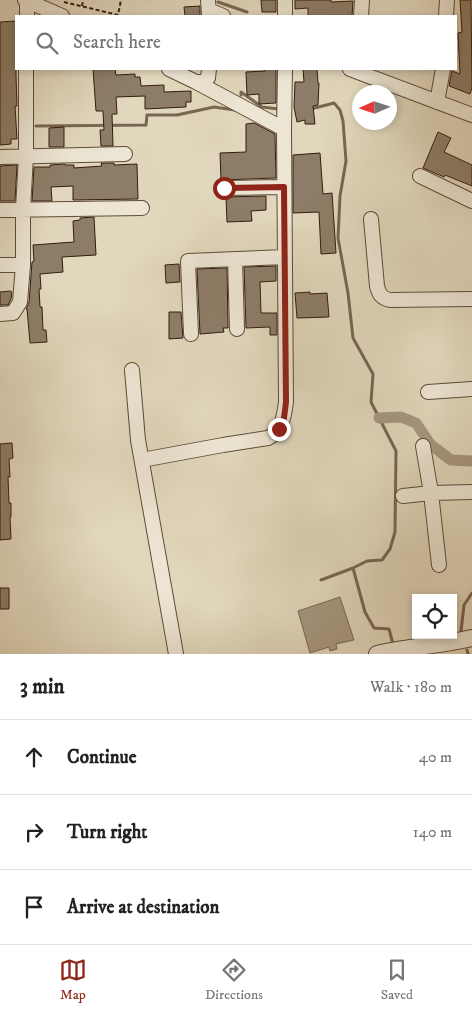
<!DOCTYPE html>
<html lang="en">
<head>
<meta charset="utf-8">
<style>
  :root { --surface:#fff; --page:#f2f2f2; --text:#222; --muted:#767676; --line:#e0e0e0; --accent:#8f2418 }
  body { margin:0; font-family:"IM FELL DW Pica",serif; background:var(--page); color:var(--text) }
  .controls { position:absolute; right:15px; bottom:15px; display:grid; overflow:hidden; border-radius:0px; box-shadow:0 2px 8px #0003 }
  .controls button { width:45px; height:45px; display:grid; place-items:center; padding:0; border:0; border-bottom:1px solid var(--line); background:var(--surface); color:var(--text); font:25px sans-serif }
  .compass { position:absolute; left:352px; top:85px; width:45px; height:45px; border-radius:50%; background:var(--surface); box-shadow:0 2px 8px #0003; rotate:267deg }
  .stop { position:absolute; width:15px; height:15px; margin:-11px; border:4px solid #8f2418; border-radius:50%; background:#fff }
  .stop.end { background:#8f2418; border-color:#fff; box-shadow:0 1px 5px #0008 }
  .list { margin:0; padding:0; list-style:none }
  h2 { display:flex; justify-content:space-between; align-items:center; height:65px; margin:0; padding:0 20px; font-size:21px }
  h2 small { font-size:16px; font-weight:400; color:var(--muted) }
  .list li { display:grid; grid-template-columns:32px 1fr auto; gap:15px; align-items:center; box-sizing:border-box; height:75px; padding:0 20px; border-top:1px solid var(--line) }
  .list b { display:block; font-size:19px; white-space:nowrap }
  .list em { font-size:16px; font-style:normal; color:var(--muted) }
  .icon { flex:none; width:28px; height:28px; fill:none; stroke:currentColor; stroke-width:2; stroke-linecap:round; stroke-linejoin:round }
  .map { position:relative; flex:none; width:472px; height:654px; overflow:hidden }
  .search { position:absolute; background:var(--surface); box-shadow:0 2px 8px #0003; left:15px; right:15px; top:15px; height:55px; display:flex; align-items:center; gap:12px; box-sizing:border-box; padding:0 18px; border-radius:0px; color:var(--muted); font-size:19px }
  .sheet { height:290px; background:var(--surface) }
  nav { display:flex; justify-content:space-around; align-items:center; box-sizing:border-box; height:70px; border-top:1px solid var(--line); background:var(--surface); font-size:14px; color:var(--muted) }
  nav a { display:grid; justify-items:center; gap:2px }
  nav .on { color:var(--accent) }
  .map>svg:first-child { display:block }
  .water { fill:#a69780; stroke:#786652 }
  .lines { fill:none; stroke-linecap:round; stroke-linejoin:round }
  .stream { stroke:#786652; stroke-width:3 }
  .canal { stroke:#a69780; stroke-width:11 }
  .building { fill:#8d7d68; stroke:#321c0d }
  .minor-casing { stroke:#5e4b39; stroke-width:16 }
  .tertiary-casing { stroke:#5e4b39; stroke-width:18 }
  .path { stroke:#321c0d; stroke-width:2; stroke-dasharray:4 2.5; stroke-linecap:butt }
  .minor { stroke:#ece5d3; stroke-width:14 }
  .tertiary { stroke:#ece5d3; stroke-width:16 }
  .route { stroke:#8f2418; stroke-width:6 }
</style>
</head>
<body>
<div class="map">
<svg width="472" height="654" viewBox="0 0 472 654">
  <rect width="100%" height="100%" fill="#e1d7bc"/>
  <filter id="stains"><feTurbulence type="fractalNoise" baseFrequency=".004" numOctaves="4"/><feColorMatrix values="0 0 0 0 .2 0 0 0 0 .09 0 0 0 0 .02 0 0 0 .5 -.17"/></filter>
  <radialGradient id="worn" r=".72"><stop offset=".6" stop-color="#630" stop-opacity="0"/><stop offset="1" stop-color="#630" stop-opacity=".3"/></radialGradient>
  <!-- water -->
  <path class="water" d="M340,597L354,640L336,644L337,649L330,651L329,647L310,653L298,611Z"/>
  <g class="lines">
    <!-- stream -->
    <path class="stream" d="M218,2L247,12
      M241,95V92L262,107L279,109
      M311,109L334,103L340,110L343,121L346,161L340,196L338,238L348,293L353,338L373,374L371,402L396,451L395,532L390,549L382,560L367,561L353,568L365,612L374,628L389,629L393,644
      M36,126L146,125L147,115H177L214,107L235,110
      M321,580L353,568
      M461,631L464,605L472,593
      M467,650L468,654"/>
    <!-- canal -->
    <path class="canal" d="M379,418L401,417L416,423L431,445L451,460L472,461"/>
  </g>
  <!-- building -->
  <path class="building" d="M261,0H276V12H262Z
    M295,0H331V2L353,1L352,16H308V8L295,9Z
    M460,0H471L472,88L470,94L449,86L452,71L460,74L458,33L462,32Z
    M200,6V16H185L184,7Z
    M16,21V76L17,106H15L17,139H11V144L0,145V22Z
    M93,69H115L116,75L135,74V77H140L141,86L164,85V92L191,91V102H186V107L145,109V96L116,97L117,114H112L113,146H101L100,130H104L103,111H96Z
    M265,69H276V103L259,104V94L247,95L246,72L265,71Z
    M303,69H317L318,83H319L318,105L313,106L315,124H305V120L297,122L294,107L295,82H304Z
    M254,123L275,134L276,178L221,180L220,153L246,152V124Z
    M64,127V147H49V128Z
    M438,132L451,138L444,152L472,165V186L445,175L444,177L423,168Z
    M320,153L323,194L332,193L336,253L321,254L319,212L293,213V155Z
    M101,163H114V165L137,164L138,199L73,200V186L51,187L52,201H32L34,167H50V165L65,164V165H74V168L102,166Z
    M17,165L15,201H0V166Z
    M266,196V210L251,211L252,221L227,222L226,197Z
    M94,217L96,255L62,257L63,272L40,274L41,289H39L40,307H42L43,330H46L47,342L30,343L27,309H26L29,303L32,262L34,261L33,245L74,242L73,221L80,220V218Z
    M179,264L180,282L166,283L165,265Z
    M276,266V281L260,282L261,313H277V335H270V327L246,328L244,267Z
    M227,268L228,328H223L224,332L200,334L197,269Z
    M10,291L12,292L11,299L8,305H0V292Z
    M310,292V294L327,293L329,317L297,318L295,293Z
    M169,312H181L183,338L169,339Z
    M12,443L13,458L9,459L10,477H8L9,503H11V517H10L11,539L0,540V444Z
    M0,588H9V609H0Z"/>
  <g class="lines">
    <!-- minor casing -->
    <g class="minor-casing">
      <path id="minor" d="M25,0L62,16
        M208,0L209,16
        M285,0V16
        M209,10L223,16
        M27,16V0
        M361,16L362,0
        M446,16L447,0
        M169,69L196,82H203L208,78L209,69
        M350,69L472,115
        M196,82L284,129
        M437,102L443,69
        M0,157L125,154
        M420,176L472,201
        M224,188L284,187
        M0,210L142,208
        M371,219L377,286C379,294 381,298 390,300L472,299
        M235,259L237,329
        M0,265H23
        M0,314L13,313L20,302L23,265V209L26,156V69
        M191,334L188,261L284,257
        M132,370L138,440L176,654
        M428,392L472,389
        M423,446L431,493L439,565
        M142,460L223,445L268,438C282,431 284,417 286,402L284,129L285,69
        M403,496L431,493L472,492"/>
    </g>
    <!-- tertiary casing -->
    <g class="tertiary-casing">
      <path id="tertiary" d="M377,654C408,647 441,645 472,638"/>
    </g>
    <!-- path -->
    <path class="path" d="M64,2L118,15L121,0
      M82,6L83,0"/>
    <!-- minor -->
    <use href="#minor" class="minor"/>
    <!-- tertiary -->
    <use href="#tertiary" class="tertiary"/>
  </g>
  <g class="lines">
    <!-- route -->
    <path class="route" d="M224,188L284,187L286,402L284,418L279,429"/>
  </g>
  <rect width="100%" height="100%" filter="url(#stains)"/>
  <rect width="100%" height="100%" fill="url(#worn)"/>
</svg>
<div class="controls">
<button><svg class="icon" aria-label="locate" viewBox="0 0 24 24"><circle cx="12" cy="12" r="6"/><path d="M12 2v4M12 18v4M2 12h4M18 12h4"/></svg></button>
</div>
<svg class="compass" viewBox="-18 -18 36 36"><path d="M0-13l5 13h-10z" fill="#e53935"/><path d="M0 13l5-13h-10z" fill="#767676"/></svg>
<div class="stop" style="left:224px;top:188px"></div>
<div class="stop end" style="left:279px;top:429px"></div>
<div class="search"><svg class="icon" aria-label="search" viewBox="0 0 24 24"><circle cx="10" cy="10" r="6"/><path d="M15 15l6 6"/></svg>Search here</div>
</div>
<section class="sheet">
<h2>3 min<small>Walk · 180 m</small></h2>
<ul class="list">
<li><svg class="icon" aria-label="ahead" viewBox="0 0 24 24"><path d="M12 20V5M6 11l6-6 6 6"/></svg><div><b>Continue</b></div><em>40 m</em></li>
<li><svg class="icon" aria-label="right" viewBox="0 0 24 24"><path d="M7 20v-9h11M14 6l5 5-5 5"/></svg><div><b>Turn right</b></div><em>140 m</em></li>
<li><svg class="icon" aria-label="arrive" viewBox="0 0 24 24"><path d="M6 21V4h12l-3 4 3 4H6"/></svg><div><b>Arrive at destination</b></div></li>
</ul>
</section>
<nav>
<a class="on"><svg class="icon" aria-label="map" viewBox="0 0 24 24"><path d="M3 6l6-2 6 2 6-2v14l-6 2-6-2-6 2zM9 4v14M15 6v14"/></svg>Map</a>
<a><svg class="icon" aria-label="directions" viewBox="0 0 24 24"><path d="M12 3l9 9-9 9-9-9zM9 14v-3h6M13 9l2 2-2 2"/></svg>Directions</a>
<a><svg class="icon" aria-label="saved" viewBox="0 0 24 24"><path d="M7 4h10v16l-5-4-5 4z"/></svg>Saved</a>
</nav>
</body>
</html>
